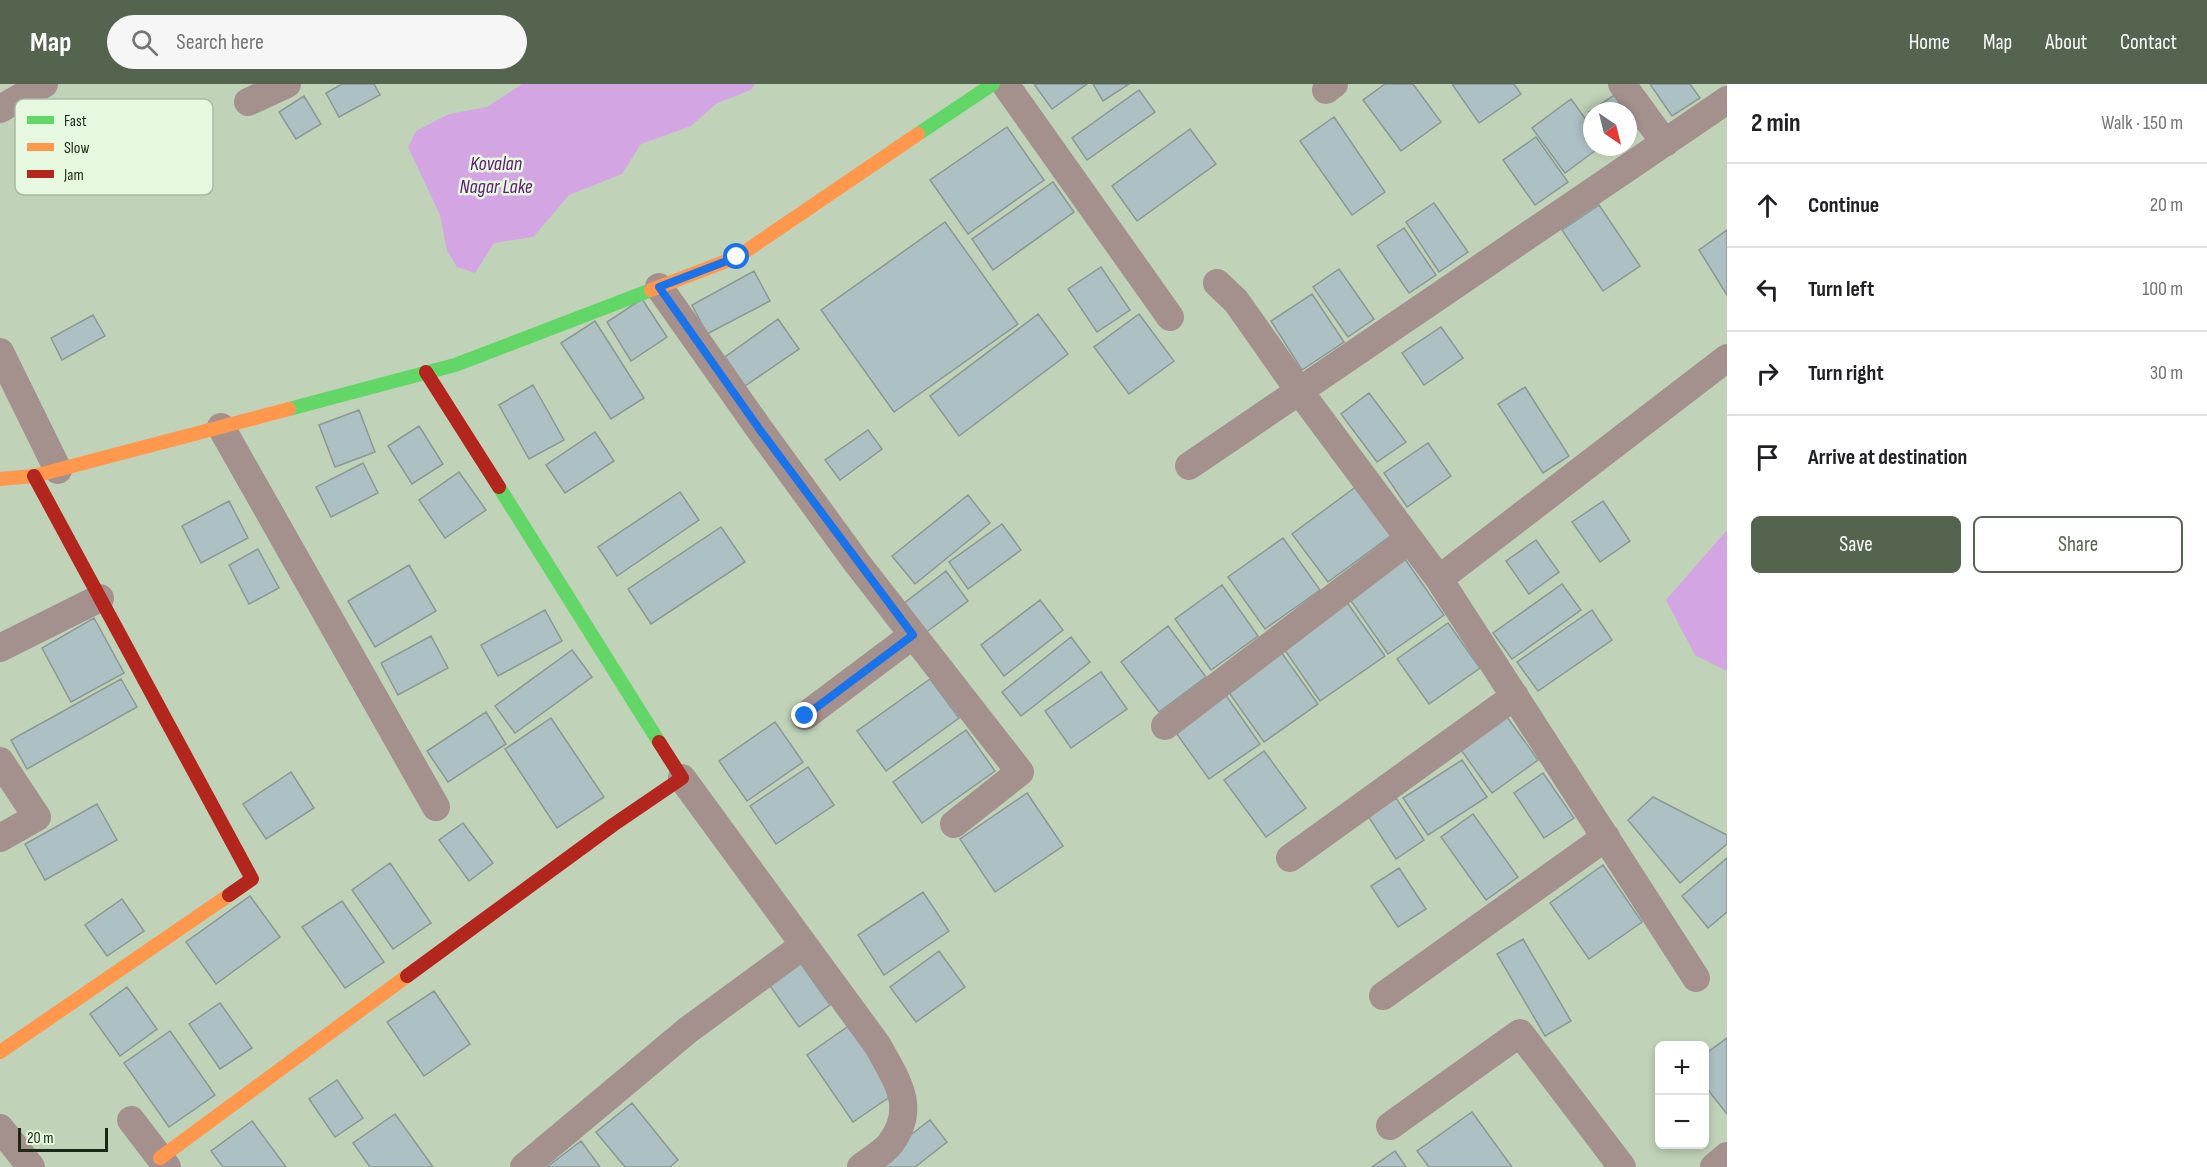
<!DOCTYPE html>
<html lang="en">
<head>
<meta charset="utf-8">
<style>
  :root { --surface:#fff; --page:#f6f6f6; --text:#202124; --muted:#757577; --line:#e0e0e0; --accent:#55644f }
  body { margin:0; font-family:"Sofia Sans Condensed",sans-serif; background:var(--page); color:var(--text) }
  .controls { position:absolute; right:18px; bottom:18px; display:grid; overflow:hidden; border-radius:9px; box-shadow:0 3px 9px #0003 }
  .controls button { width:54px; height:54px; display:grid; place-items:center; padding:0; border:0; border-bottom:2px solid var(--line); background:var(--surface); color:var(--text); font:30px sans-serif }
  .compass { position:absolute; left:1583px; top:18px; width:54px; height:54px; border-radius:50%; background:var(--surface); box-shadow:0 3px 9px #0003; rotate:145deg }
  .scale { position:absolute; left:18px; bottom:15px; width:90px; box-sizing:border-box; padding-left:6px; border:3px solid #1c2816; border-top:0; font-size:16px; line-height:21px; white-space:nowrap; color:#1c2816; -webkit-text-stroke:4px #e7f8e0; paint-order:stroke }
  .stop { position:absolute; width:18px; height:18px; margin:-14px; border:4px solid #1a73e8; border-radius:50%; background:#fff }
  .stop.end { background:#1a73e8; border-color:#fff; box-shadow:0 2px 6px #0008 }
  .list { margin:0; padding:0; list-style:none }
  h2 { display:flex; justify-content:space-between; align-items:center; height:78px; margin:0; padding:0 24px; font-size:26px }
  h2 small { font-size:20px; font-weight:400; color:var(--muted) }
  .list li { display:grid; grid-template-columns:39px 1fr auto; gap:18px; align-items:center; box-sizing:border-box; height:84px; padding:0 24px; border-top:2px solid var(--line) }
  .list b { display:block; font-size:22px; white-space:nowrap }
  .list em { font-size:20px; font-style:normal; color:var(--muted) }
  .actions { display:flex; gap:12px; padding:18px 24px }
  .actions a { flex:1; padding:14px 0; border:2px solid var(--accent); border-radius:9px; text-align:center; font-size:21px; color:var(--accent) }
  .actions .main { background:var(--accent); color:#fff }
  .icon { flex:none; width:33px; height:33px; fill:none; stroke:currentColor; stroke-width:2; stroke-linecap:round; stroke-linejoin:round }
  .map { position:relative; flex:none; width:1727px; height:1083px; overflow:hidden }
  header { display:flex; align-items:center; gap:36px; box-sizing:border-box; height:84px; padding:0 30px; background:var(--accent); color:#fff }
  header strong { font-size:28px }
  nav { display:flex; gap:33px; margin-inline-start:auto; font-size:21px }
  .search { width:420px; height:54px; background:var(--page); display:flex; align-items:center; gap:15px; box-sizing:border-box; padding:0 21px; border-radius:33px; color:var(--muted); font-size:22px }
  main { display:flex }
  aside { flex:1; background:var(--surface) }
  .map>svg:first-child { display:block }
  .water { fill:#d3a6e3 }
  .building { fill:#adc0c3; stroke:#8b9894; stroke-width:1.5 }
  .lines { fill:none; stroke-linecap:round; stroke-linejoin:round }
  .street { stroke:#a4918e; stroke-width:28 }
  .fast { stroke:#63d668; stroke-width:14 }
  .slow { stroke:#ff974d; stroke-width:14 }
  .jam { stroke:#b3261e; stroke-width:14 }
  .route { stroke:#1a73e8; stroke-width:8 }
  .labels { text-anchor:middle; stroke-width:5; stroke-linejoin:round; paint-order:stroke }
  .water-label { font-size:20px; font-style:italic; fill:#5d1b73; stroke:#e7f8e0 }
  .key { fill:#e7f8e0; stroke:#aabaa3; stroke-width:1.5 }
  .key-label { font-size:16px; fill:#1c2816 }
</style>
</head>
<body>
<header>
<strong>Map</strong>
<div class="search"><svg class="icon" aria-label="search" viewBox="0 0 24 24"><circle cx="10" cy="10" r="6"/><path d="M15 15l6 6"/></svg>Search here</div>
<nav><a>Home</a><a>Map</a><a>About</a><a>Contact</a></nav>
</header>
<main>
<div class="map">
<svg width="1727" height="1083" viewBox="0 0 1727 1083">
  <rect width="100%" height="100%" fill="#c0d2b8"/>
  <!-- water -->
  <path class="water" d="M522,0H755L751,6L717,19L691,42L641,60L622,90L569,111L533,153L494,159L475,189L457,183L447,167L440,131L408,63L416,47L449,30L487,23Z
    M1727,446V587L1695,571L1666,516Z"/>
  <!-- building -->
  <path class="building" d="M342,0H374L380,11L339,33L326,9Z
    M1034,0H1087L1052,25Z
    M1093,0H1129L1103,17Z
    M1385,0H1413L1441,38L1401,67L1363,16Z
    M1452,0H1514L1521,10L1479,39Z
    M1650,0H1690L1700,14L1672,32Z
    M1139,6L1155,28L1087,76L1072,54Z
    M1619,8L1637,36L1628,42V27H1592V32L1589,28Z
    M304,12L321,40L296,55L279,28Z
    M1571,15L1592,44V63H1600L1565,89L1532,44Z
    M1334,33L1385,108L1352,131L1300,57Z
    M1007,43L1044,96L968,150L930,96Z
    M1190,45L1216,80L1137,137L1112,102Z
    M1536,53L1568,98L1535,121L1503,76Z
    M1053,98L1074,128L993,186L972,155Z
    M1434,119L1468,168L1439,188L1406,138Z
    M1599,121L1640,182L1603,207L1562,146Z
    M945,138L1018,240L894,328L821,226Z
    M1404,144L1436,191L1409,209L1377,162Z
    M1727,146V211L1699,166Z
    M1101,183L1130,226L1097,248L1068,205Z
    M1339,185L1374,235L1348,253L1313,203Z
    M754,187L770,217L707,250L692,221Z
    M1312,210L1344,258L1302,286L1271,237Z
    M642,215L667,253L631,277L607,238Z
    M1038,230L1068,270L959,352L930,312Z
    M1139,230L1174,277L1129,310L1094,263Z
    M93,231L105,252L62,276L51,254Z
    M778,235L799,265L745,302L725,273Z
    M595,237L644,314L611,335L561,259Z
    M1441,243L1463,274L1424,301L1402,269Z
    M533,301L564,356L529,375L499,321Z
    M1525,303L1569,372L1543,389L1498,320Z
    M1369,309L1406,358L1377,378L1341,330Z
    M359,326L375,368L335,383L319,341Z
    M419,342L443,380L412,400L388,362Z
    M868,346L882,365L840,396L825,376Z
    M595,348L614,377L565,409L546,381Z
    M1428,359L1451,392L1407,423L1384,389Z
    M363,379L378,409L331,433L316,403Z
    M459,388L486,426L445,454L419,416Z
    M1357,402L1393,450L1328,498L1292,450Z
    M680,408L699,436L617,492L598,463Z
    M968,411L990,439L915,500L892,472Z
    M229,417L248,454L201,479L182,442Z
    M1603,417L1630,457L1600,478L1572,438Z
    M1002,440L1021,466L968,505L949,478Z
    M721,443L745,478L651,540L628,505Z
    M1283,454L1320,506L1265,545L1228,493Z
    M1536,456L1559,488L1529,510L1506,477Z
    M258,465L279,504L249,520L229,481Z
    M1405,475L1444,531L1388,570L1349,514Z
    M409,481L436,527L375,563L348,517Z
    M946,487L968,517L925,549L903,520Z
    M1562,500L1581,526L1512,575L1493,549Z
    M1222,501L1258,552L1211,586L1175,535Z
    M1040,516L1063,546L1004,592L981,561Z
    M1346,517L1385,572L1320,617L1282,562Z
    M545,526L562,557L498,592L481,561Z
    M1592,526L1612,556L1538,607L1517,578Z
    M94,534L124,589L71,618L42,564Z
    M1448,539L1480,584L1429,620L1397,575Z
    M1168,542L1206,593L1159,628L1121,578Z
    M431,552L448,584L398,611L381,579Z
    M1071,553L1090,578L1021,632L1002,608Z
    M1279,565L1318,620L1264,658L1225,603Z
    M572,566L592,593L515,649L495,622Z
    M1101,588L1127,625L1071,664L1045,627Z
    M121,595L137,623L27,685L11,656Z
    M930,595L959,634L886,687L857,647Z
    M1225,610L1260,660L1209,695L1174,646Z
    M486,628L506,660L448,698L427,667Z
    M1507,633L1538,676L1492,709L1461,666Z
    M551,634L604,713L557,744L505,665Z
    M775,638L803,678L747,717L719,677Z
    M966,646L995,687L922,739L893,698Z
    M1264,667L1306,724L1266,753L1224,696Z
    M1462,676L1487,713L1428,751L1403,714Z
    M808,683L834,721L776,760L750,722Z
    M291,688L314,724L266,755L243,720Z
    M1543,689L1574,734L1544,754L1514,709Z
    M1027,709L1063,762L995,808L960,755Z
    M1653,713L1727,751V760L1680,799L1628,736Z
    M1396,714L1424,756L1396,775L1368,732Z
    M97,720L117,756L45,796L25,760Z
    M1473,730L1518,793L1486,816L1441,753Z
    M463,739L493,779L469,797L439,756Z
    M1727,774V828L1708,844L1682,812Z
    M390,779L431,839L393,865L352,806Z
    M1603,781L1642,838L1589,875L1550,819Z
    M1399,784L1426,825L1398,843L1371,802Z
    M923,808L949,847L884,891L858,851Z
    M250,812L280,853L216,900L186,858Z
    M122,815L144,847L107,872L85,841Z
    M342,817L384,878L345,904L302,843Z
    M1523,855L1571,937L1545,952L1497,870Z
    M939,867L965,903L916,938L890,903Z
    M799,877L830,921L799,943L768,899Z
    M127,903L157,945L120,972L90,930Z
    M434,907L470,960L424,992L387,938Z
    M220,919L252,964L220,985L189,940Z
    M850,941L897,1008L853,1038L807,971Z
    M170,947L215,1011L169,1043L124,979Z
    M1727,954V1030L1704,1001V971Z
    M337,996L363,1034L335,1053L309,1015Z
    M632,1019L678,1076L670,1083H625L596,1048Z
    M1472,1028L1512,1083H1429L1417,1067Z
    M395,1030L433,1083H370L353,1059Z
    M930,1036L947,1058L915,1083H869Z
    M252,1037L286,1083H223L211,1067Z
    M581,1057L600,1083H547Z
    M1395,1067L1406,1083H1372Z"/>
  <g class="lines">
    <!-- street -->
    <path class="street" d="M1005,0L1170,233
      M1622,0L1665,59
      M1326,6L1334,0
      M248,18L287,0
      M0,25L44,0
      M1217,199L1236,217L1300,308L1439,495L1727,274
      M659,203L760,346L857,479L1020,688L954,740
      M0,268L58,386
      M221,343L436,723
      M1189,382L1727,16
      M1439,495L1696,894
      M0,564L100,514
      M805,632L913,551
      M1165,642L1409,456
      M0,677L37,733L0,754
      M682,694L878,962C896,996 918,1023 890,1060C883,1069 870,1076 861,1083
      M1290,774L1515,612
      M1383,912L1606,753
      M131,1036L167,1083
      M1390,1042L1520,949L1622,1083
      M0,1044L31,1083
      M524,1083L688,946L804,861
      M1714,1083L1727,1072"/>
    <!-- fast -->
    <path class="fast" d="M918,50L993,0
      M289,325L455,281L651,206
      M499,403L659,658"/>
    <!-- slow -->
    <path class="slow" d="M651,206L737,173L918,50
      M0,395L34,392L289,325
      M0,968L229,811
      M160,1074L407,892"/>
    <!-- jam -->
    <path class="jam" d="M426,288L499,403
      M34,392L252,795L229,811
      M407,892L613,741L682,694L659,658"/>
  </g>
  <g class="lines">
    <!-- route -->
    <path class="route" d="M737,173L659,203L760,346L913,551L805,632"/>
  </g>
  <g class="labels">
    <!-- water labels -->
    <g class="water-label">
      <text x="496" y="86">Kovalan<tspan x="496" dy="23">Nagar Lake</tspan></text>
    </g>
  </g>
  <!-- legend -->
  <rect x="15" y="15" width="198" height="96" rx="9" class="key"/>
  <rect x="27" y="32" width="27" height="8" fill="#63d668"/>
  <rect x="27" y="59" width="27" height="8" fill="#ff974d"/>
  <rect x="27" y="86" width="27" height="8" fill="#b3261e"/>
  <g class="key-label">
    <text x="64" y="42">Fast</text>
    <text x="64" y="69">Slow</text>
    <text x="64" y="96">Jam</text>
  </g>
</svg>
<div class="controls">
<button>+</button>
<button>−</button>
</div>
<svg class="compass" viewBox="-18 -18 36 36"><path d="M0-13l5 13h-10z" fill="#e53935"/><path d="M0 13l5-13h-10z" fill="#757577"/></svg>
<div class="scale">20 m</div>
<div class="stop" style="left:737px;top:173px"></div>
<div class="stop end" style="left:805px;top:632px"></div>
</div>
<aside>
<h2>2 min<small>Walk · 150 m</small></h2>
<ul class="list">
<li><svg class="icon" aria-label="ahead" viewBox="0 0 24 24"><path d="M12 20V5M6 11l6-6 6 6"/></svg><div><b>Continue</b></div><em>20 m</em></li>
<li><svg class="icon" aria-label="left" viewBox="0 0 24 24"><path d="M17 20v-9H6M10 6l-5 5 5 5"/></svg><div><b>Turn left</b></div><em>100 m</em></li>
<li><svg class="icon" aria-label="right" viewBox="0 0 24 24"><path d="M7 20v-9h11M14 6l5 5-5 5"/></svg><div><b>Turn right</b></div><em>30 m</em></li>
<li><svg class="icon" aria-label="arrive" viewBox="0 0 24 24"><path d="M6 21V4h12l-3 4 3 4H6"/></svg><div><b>Arrive at destination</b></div></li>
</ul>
<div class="actions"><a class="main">Save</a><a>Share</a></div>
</aside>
</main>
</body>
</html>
